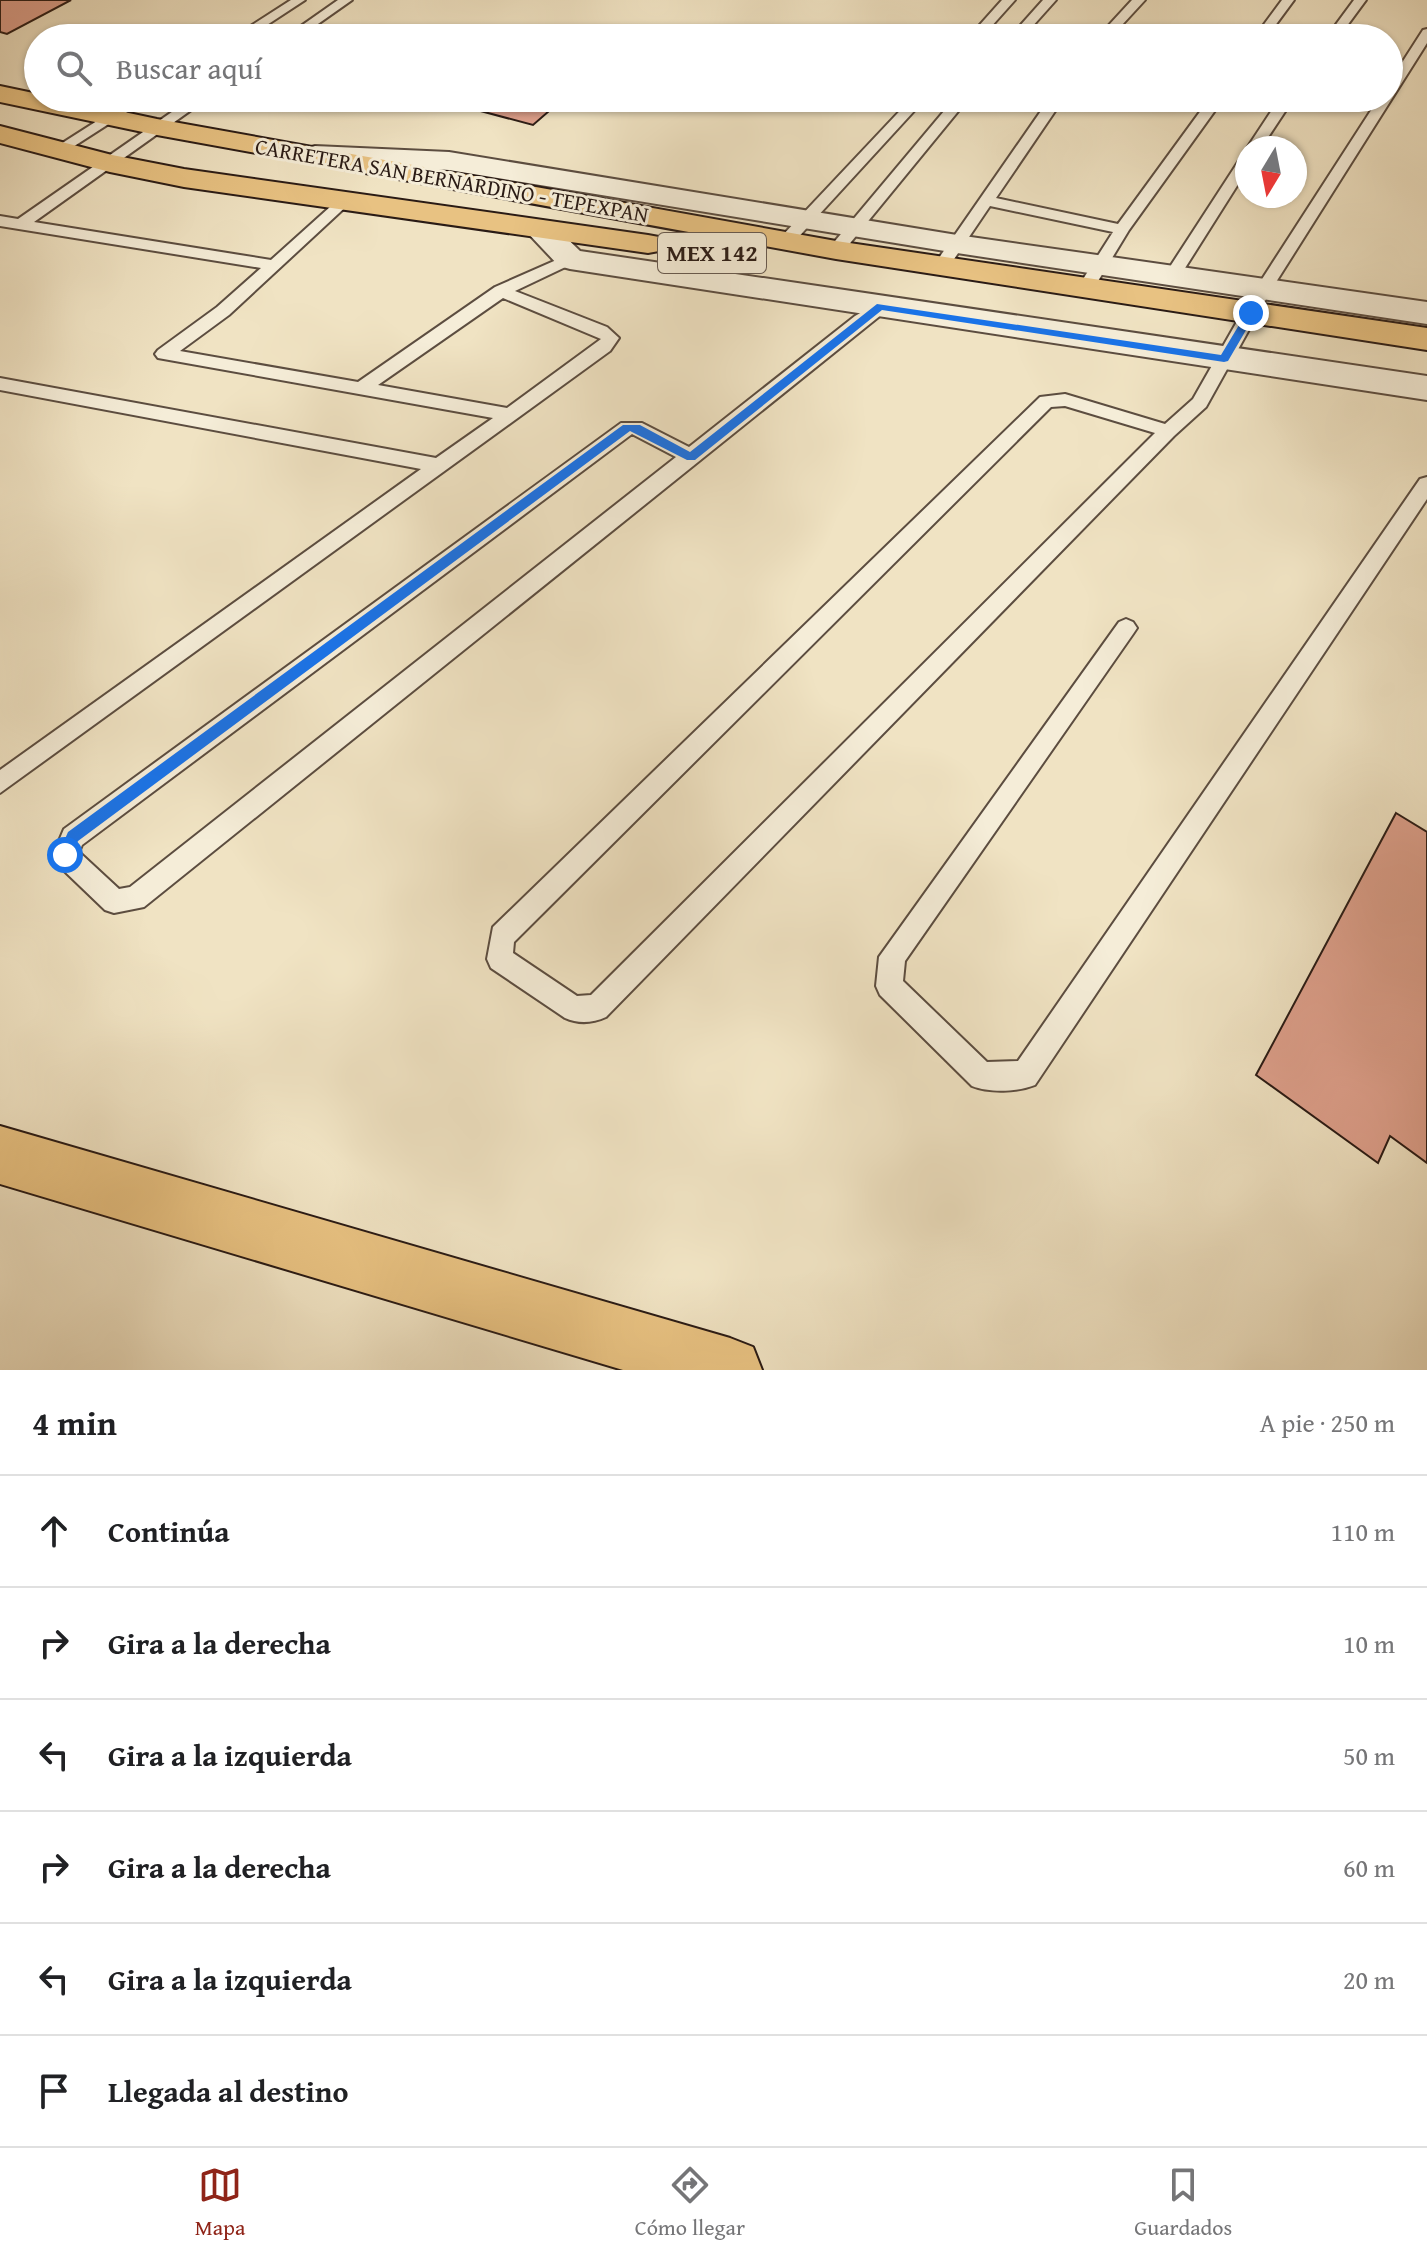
<!DOCTYPE html>
<html lang="es">
<head>
<meta charset="utf-8">
<style>
  :root { --surface:#fff; --page:#f2f2f2; --text:#202124; --muted:#757577; --line:#e0e0e0; --accent:#8f2418 }
  body { margin:0; font-family:"Gentium Book Plus",serif; background:var(--page); color:var(--text) }
  .compass { position:absolute; left:1235px; top:136px; width:72px; height:72px; border-radius:50%; background:var(--surface); box-shadow:0 2px 6px #0004; rotate:190deg }
  .stop { position:absolute; width:24px; height:24px; margin:-18px; border:6px solid #1a73e8; border-radius:50%; background:#fff }
  .stop.end { background:#1a73e8; border-color:#fff; box-shadow:0 2px 8px #0008 }
  .list { margin:0; padding:0; list-style:none }
  h2 { display:flex; justify-content:space-between; align-items:center; height:104px; margin:0; padding:0 32px; font-size:34px }
  h2 small { font-size:26px; font-weight:400; color:var(--muted) }
  .list li { display:grid; grid-template-columns:52px 1fr auto; gap:24px; align-items:center; box-sizing:border-box; height:112px; padding:0 32px; border-top:2px solid var(--line) }
  .list b { display:block; font-size:30px; white-space:nowrap }
  .list em { font-size:26px; font-style:normal; color:var(--muted) }
  .icon { flex:none; width:44px; height:44px; fill:none; stroke:currentColor; stroke-width:2; stroke-linecap:round; stroke-linejoin:round }
  .map { position:relative; flex:none; width:1427px; height:1370px; overflow:hidden }
  .search { position:absolute; background:var(--surface); box-shadow:0 2px 6px #0004; left:24px; right:24px; top:24px; height:88px; display:flex; align-items:center; gap:20px; box-sizing:border-box; padding:0 28px; border-radius:44px; color:var(--muted); font-size:30px }
  .sheet { height:776px; background:var(--surface) }
  nav { display:flex; justify-content:space-around; align-items:center; box-sizing:border-box; height:112px; border-top:2px solid var(--line); background:var(--surface); font-size:22px; color:var(--muted) }
  nav a { display:grid; justify-items:center; gap:4px }
  nav .on { color:var(--accent) }
  .map>svg:first-child { display:block }
  .building { fill:#dea08c; stroke:#2a1b15; stroke-width:2 }
  .lines { fill:none; stroke-linecap:round; stroke-linejoin:round }
  .lane-casing { stroke:#5c4d40; stroke-width:4 }
  .street-casing { stroke:#5c4d40; stroke-width:4 }
  .highway-casing { stroke:#2a1b15; stroke-width:4 }
  .lane { fill:#f5edd8; fill-rule:evenodd }
  .street { fill:#f5edd8; fill-rule:evenodd }
  .highway { fill:#e8c282; fill-rule:evenodd }
  .route { fill:#1a73e8 }
  .labels { text-anchor:middle; stroke-width:6; stroke-linejoin:round; paint-order:stroke }
  .far-street-label { font-size:22px; fill:#2a1b15; stroke:#f5edd8 }
  .shield { fill:#f5edd8; stroke:#675a50; stroke-width:2 }
  .shield-label { font-size:24px; font-weight:bold; fill:#2a1b15 }
</style>
</head>
<body>
<div class="map">
<svg width="1427" height="1370" viewBox="0 0 1427 1370">
  <rect width="100%" height="100%" fill="#f0e3c3"/>
  <filter id="stains"><feTurbulence type="fractalNoise" baseFrequency=".0025" numOctaves="4"/><feColorMatrix values="0 0 0 0 .2 0 0 0 0 .09 0 0 0 0 .02 0 0 0 .5 -.17"/></filter>
  <radialGradient id="worn" r=".72"><stop offset=".6" stop-color="#630" stop-opacity="0"/><stop offset="1" stop-color="#630" stop-opacity=".3"/></radialGradient>
  <!-- building -->
  <path class="building" d="M0,0H71L7,34L0,32Z
    M446,98H564L533,125L443,101Z
    M1396,813L1427,832V1163L1390,1136L1378,1163L1256,1075Z"/>
  <g class="lines">
    <!-- lane casing -->
    <g class="lane-casing">
      <path id="lane" d="M291,0H305L247,38H232Z
        M338,0H352L298,38H284Z
        M1002,0H1015L981,38H968Z
        M1043,0H1056L1022,38H1009Z
        M1132,0H1145L1110,38H1097Z
        M1282,0H1294L1266,38H1254Z
        M1354,0H1366L1338,38H1326Z
        M1427,29V43L1271,290L1206,407L1174,436L606,1017C593,1023 578,1024 565,1018L491,968L487,959L493,927L1040,397L1065,394L1165,424L1193,399L1255,290L1379,98H1389V83L1423,30ZM1065,406L1155,433L591,995L577,996L513,953L514,942L1051,407Z
        M133,98H149L65,152L60,153L53,149Z
        M192,98H208L34,222L271,260L340,198H350L352,201L229,315L180,351L358,382L495,287L570,254L576,256V262L515,291L607,327L619,338L610,351L0,793V770L421,469L0,390V378L436,458L493,418L158,358L155,354L158,350L217,307L261,268L0,226V216L18,219ZM503,298L601,339L507,408L378,385Z
        M912,98H926L793,243H781V237Z
        M955,98H969L842,253H830V247Z
        M1050,98H1064L996,198L1118,224L1210,98H1224L1129,230L1092,291H1080L1078,287L1113,232L990,206L948,268H936L934,265Z
        M1280,98H1294L1261,148H1247Z
        M1247,155V170L1180,276L1172,281L1166,279L1164,276L1240,159Z
        M880,302L888,307L886,311L144,907L114,913L105,910L56,863L53,855L64,829L621,423H642L689,447L855,316ZM632,434L676,457L130,887L119,889L79,852L82,845Z
        M1427,477V499L1035,1085C1018,1092 989,1093 972,1086L880,995L876,986L879,957L1119,622L1126,619L1133,622L1137,628L1133,634L905,961L903,981L987,1062L1018,1061L1420,479Z"/>
    </g>
    <!-- street casing -->
    <g class="street-casing">
      <path id="street" d="M315,146L449,152L957,235L1427,302V324L957,253L449,170L305,161L301,155L305,149Z
        M539,220L550,222L580,251L1427,376V400L570,269L559,266L524,229L528,222Z"/>
    </g>
    <!-- highway casing -->
    <g class="highway-casing">
      <path id="highway" d="M0,86L38,94V98H58L157,119L836,241L1427,328V350L836,259L157,135L0,102Z
        M0,126L112,155L184,169L648,235L659,237L664,244L659,251L648,253L184,187L110,172L0,143Z
        M0,1126L730,1338L753,1347L762,1370H623L0,1184Z"/>
    </g>
    <!-- lane -->
    <use href="#lane" class="lane"/>
    <!-- street -->
    <use href="#street" class="street"/>
    <!-- highway -->
    <use href="#highway" class="highway"/>
  </g>
  <!-- route -->
  <path class="route" d="M877,304L1221,355L1248,310L1256,313L1228,361L1224,362L882,310L695,460H687L630,431L78,841L70,859H60L58,855L68,832L623,425H640L690,452Z"/>
  <g class="labels">
    <!-- far-street labels -->
    <g class="far-street-label">
      <text transform="translate(452 180) rotate(10)" y="8">CARRETERA SAN BERNARDINO - TEPEXPAN</text>
    </g>
    <!-- shield labels -->
    <rect class="shield" x="658" y="233" width="108" height="40" rx="6"/>
    <g class="shield-label">
      <text x="712" y="261">MEX 142</text>
    </g>
  </g>
  <rect width="100%" height="100%" filter="url(#stains)"/>
  <rect width="100%" height="100%" fill="url(#worn)"/>
</svg>
<svg class="compass" viewBox="-18 -18 36 36"><path d="M0-13l5 13h-10z" fill="#e53935"/><path d="M0 13l5-13h-10z" fill="#757577"/></svg>
<div class="stop" style="left:65px;top:855px"></div>
<div class="stop end" style="left:1251px;top:313px"></div>
<div class="search"><svg class="icon" aria-label="search" viewBox="0 0 24 24"><circle cx="10" cy="10" r="6"/><path d="M15 15l6 6"/></svg>Buscar aquí</div>
</div>
<section class="sheet">
<h2>4 min<small>A pie · 250 m</small></h2>
<ul class="list">
<li><svg class="icon" aria-label="ahead" viewBox="0 0 24 24"><path d="M12 20V5M6 11l6-6 6 6"/></svg><div><b>Continúa</b></div><em>110 m</em></li>
<li><svg class="icon" aria-label="right" viewBox="0 0 24 24"><path d="M7 20v-9h11M14 6l5 5-5 5"/></svg><div><b>Gira a la derecha</b></div><em>10 m</em></li>
<li><svg class="icon" aria-label="left" viewBox="0 0 24 24"><path d="M17 20v-9H6M10 6l-5 5 5 5"/></svg><div><b>Gira a la izquierda</b></div><em>50 m</em></li>
<li><svg class="icon" aria-label="right" viewBox="0 0 24 24"><path d="M7 20v-9h11M14 6l5 5-5 5"/></svg><div><b>Gira a la derecha</b></div><em>60 m</em></li>
<li><svg class="icon" aria-label="left" viewBox="0 0 24 24"><path d="M17 20v-9H6M10 6l-5 5 5 5"/></svg><div><b>Gira a la izquierda</b></div><em>20 m</em></li>
<li><svg class="icon" aria-label="arrive" viewBox="0 0 24 24"><path d="M6 21V4h12l-3 4 3 4H6"/></svg><div><b>Llegada al destino</b></div></li>
</ul>
</section>
<nav>
<a class="on"><svg class="icon" aria-label="map" viewBox="0 0 24 24"><path d="M3 6l6-2 6 2 6-2v14l-6 2-6-2-6 2zM9 4v14M15 6v14"/></svg>Mapa</a>
<a><svg class="icon" aria-label="directions" viewBox="0 0 24 24"><path d="M12 3l9 9-9 9-9-9zM9 14v-3h6M13 9l2 2-2 2"/></svg>Cómo llegar</a>
<a><svg class="icon" aria-label="saved" viewBox="0 0 24 24"><path d="M7 4h10v16l-5-4-5 4z"/></svg>Guardados</a>
</nav>
</body>
</html>
